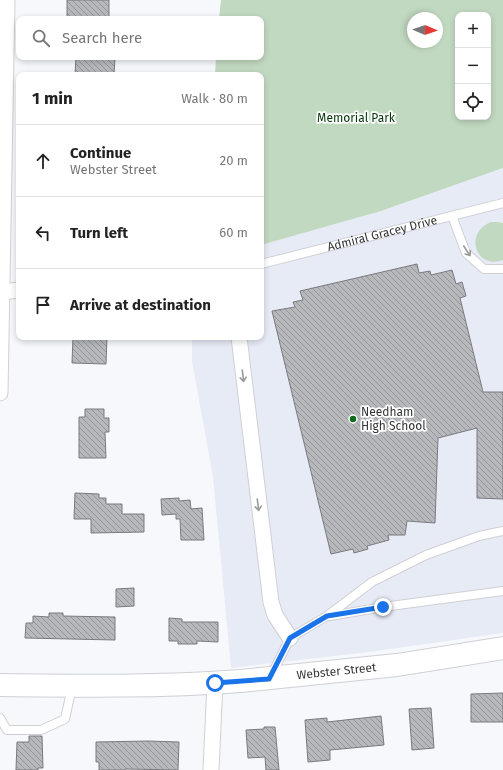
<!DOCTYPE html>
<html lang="en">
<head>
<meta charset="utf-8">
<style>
  :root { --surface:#fff; --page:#f2f2f2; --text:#222; --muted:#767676; --line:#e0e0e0 }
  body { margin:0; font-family:"Fira Sans",sans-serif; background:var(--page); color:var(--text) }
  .controls { position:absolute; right:12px; top:12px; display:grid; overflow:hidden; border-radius:8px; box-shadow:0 2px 6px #0003 }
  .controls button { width:36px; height:36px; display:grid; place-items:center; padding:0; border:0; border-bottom:1px solid var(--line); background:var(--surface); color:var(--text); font:20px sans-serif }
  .compass { position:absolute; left:407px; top:12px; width:36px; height:36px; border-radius:50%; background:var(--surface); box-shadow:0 2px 6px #0003; rotate:92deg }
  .stop { position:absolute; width:12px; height:12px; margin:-9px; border:3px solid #1a73e8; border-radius:50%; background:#fff }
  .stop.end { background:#1a73e8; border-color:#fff; box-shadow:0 1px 4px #0008 }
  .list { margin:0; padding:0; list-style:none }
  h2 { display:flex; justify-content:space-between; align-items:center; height:52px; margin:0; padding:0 16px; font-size:17px }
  h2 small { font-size:13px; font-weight:400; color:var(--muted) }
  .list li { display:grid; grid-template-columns:26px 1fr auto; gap:12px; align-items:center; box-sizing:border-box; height:72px; padding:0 16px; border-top:1px solid var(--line) }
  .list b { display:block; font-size:15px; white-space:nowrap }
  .list p { margin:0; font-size:13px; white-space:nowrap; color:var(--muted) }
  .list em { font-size:13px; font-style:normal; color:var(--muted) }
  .icon { flex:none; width:22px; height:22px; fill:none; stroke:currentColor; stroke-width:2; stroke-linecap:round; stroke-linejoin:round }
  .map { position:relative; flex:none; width:503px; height:770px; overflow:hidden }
  .search { position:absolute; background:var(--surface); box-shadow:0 2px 6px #0003; left:16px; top:16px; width:248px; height:44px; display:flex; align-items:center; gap:10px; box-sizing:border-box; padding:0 14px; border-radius:8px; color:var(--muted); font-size:15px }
  .panel { position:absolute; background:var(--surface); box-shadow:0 2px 6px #0003; left:16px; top:72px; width:248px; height:268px; border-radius:8px }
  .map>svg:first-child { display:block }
  .built { fill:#e7ebf6 }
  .green { fill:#c2d9c1; fill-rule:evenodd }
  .building { fill:url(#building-back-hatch); stroke:#797a7e }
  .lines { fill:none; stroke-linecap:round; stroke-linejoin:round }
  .lane-casing { stroke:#cfd0d4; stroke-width:10 }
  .street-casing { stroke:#cfd0d4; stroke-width:17 }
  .secondary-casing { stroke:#cfd0d4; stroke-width:24 }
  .lane { stroke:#fff; stroke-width:8 }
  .street { stroke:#fff; stroke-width:15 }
  .secondary { stroke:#fff; stroke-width:22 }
  .oneway { stroke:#9a9a9a }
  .route { stroke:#1a73e8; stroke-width:5 }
  .poi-dot { fill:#0c6d1b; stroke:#fff; stroke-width:1.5 }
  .labels { text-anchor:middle; stroke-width:3.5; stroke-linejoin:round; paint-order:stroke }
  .park-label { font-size:12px; fill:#04370a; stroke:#fff }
  .street-label { font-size:12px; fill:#343536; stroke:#fff }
  .poi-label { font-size:12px; fill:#343536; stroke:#fff; text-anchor:start }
</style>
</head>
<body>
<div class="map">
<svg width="503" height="770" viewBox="0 0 503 770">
  <defs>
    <pattern id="building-back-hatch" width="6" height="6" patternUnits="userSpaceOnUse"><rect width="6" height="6" fill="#b7b8bc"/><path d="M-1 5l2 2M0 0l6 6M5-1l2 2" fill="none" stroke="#96969a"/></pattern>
  </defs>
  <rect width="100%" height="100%" fill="#f7f8fc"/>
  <!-- built -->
  <path class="built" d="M503,168V633L369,652L231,668L213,477L192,361V337H261V245L381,211Z"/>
  <!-- green -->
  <path class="green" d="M221,0H503V168L381,211L261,245V75H215L216,57H261V19H219ZM458,15H488V117H458ZM413,18H437V42H413Z
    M491,222H497L503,223V260C476,270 463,233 491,222Z"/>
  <!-- building -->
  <path class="building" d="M67,0H109V19H67Z
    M76,57H115L114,75H75Z
    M417,264L419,273L430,271L431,275L452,270L456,284L462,282L466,296L460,298L483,392H503V499L477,498V428L438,438L435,523L407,521L405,535H388L389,540L367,546L368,549L354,553L353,549L331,554L272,311L295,307L293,302L303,300L300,291Z
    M73,337H107L106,364L72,363Z
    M85,409H104V418H109V432H105L106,458H79V417H85Z
    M75,493L99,494V498H106V504H122V514H144V532L91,533V519H74Z
    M179,498V501L190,500L191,509L202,508L204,540H181L180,519H176V514L162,515L161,499Z
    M134,588V606L116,607V589Z
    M49,613H63V616L115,617V640L25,638L26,623H33V616L49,617Z
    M169,618L182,619V622H218V642L197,641V644H178V641H169Z
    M503,693V722H471V694Z
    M431,708L434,748L412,750L409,709Z
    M381,716L384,745L330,750V760L308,762L305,720L327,718V722Z
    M264,727H275L279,770H266L265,757L248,758L246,730L264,729Z
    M29,736H42L43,768H38V770H16L17,742H29Z
    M148,741L179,742L178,770L125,769V770H99V762H96V742Z"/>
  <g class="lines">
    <!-- lane casing -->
    <g class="lane-casing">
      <g id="lane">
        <path d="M452,216L466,253L484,269H503"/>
        <path id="s1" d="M261,264L503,203"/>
        <path d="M330,616L383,607L503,591"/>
        <path d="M271,676L290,638L327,616L372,582L426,555L479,536L503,531"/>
        <path d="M0,718L7,730H41L65,719L72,687"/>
      </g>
    </g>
    <!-- street casing -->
    <g class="street-casing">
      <path id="street" d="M2,292L19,290
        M239,337L271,602L275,615L290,638
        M0,393L7,0
        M211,770L215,683"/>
    </g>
    <!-- secondary casing -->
    <g class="secondary-casing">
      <g id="secondary">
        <path id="s2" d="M0,685C80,686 161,687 241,681L397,665L503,648"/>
      </g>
    </g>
    <!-- lane -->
    <use href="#lane" class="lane"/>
    <!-- street -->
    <use href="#street" class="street"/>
    <!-- secondary -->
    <use href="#secondary" class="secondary"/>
  </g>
  <!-- one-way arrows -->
  <defs><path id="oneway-shaft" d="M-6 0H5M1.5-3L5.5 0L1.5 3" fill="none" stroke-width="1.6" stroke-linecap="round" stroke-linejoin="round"/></defs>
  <g class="oneway">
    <use href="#oneway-shaft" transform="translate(467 251) rotate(57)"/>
    <use href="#oneway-shaft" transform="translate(243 376) rotate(83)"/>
    <use href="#oneway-shaft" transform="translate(258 505) rotate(83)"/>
  </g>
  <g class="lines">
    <!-- route -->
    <path class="route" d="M215,683L269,679L290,638L327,616L383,607"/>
  </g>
  <!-- markers -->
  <circle class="poi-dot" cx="353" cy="419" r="4"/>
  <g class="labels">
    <!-- park labels -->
    <g class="park-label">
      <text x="356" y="122">Memorial Park</text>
    </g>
    <!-- street labels -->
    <g class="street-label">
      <text dy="4" stroke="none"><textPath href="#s1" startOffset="125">Admiral Gracey Drive</textPath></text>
      <text dy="4" stroke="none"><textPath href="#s2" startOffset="337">Webster Street</textPath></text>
    </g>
    <!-- poi labels -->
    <g class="poi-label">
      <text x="361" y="416">Needham<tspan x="361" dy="14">High School</tspan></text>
    </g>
  </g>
</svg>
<div class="controls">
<button>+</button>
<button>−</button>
<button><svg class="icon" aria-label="locate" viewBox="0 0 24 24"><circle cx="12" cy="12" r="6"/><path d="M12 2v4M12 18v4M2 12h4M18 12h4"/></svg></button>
</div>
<svg class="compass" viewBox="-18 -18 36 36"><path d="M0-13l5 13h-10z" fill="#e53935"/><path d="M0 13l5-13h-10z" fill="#767676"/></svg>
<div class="stop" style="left:215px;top:683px"></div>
<div class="stop end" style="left:383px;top:607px"></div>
<div class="search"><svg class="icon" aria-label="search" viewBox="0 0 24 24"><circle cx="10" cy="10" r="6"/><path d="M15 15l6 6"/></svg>Search here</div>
<section class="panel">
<h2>1 min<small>Walk · 80 m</small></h2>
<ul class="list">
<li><svg class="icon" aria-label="ahead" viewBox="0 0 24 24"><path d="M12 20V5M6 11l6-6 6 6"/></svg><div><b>Continue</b><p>Webster Street</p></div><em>20 m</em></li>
<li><svg class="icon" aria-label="left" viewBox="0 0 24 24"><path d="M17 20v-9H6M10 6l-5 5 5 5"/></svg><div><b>Turn left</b></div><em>60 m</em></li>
<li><svg class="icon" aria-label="arrive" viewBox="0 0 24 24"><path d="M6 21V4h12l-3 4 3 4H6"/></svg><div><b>Arrive at destination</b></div></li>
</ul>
</section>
</div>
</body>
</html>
